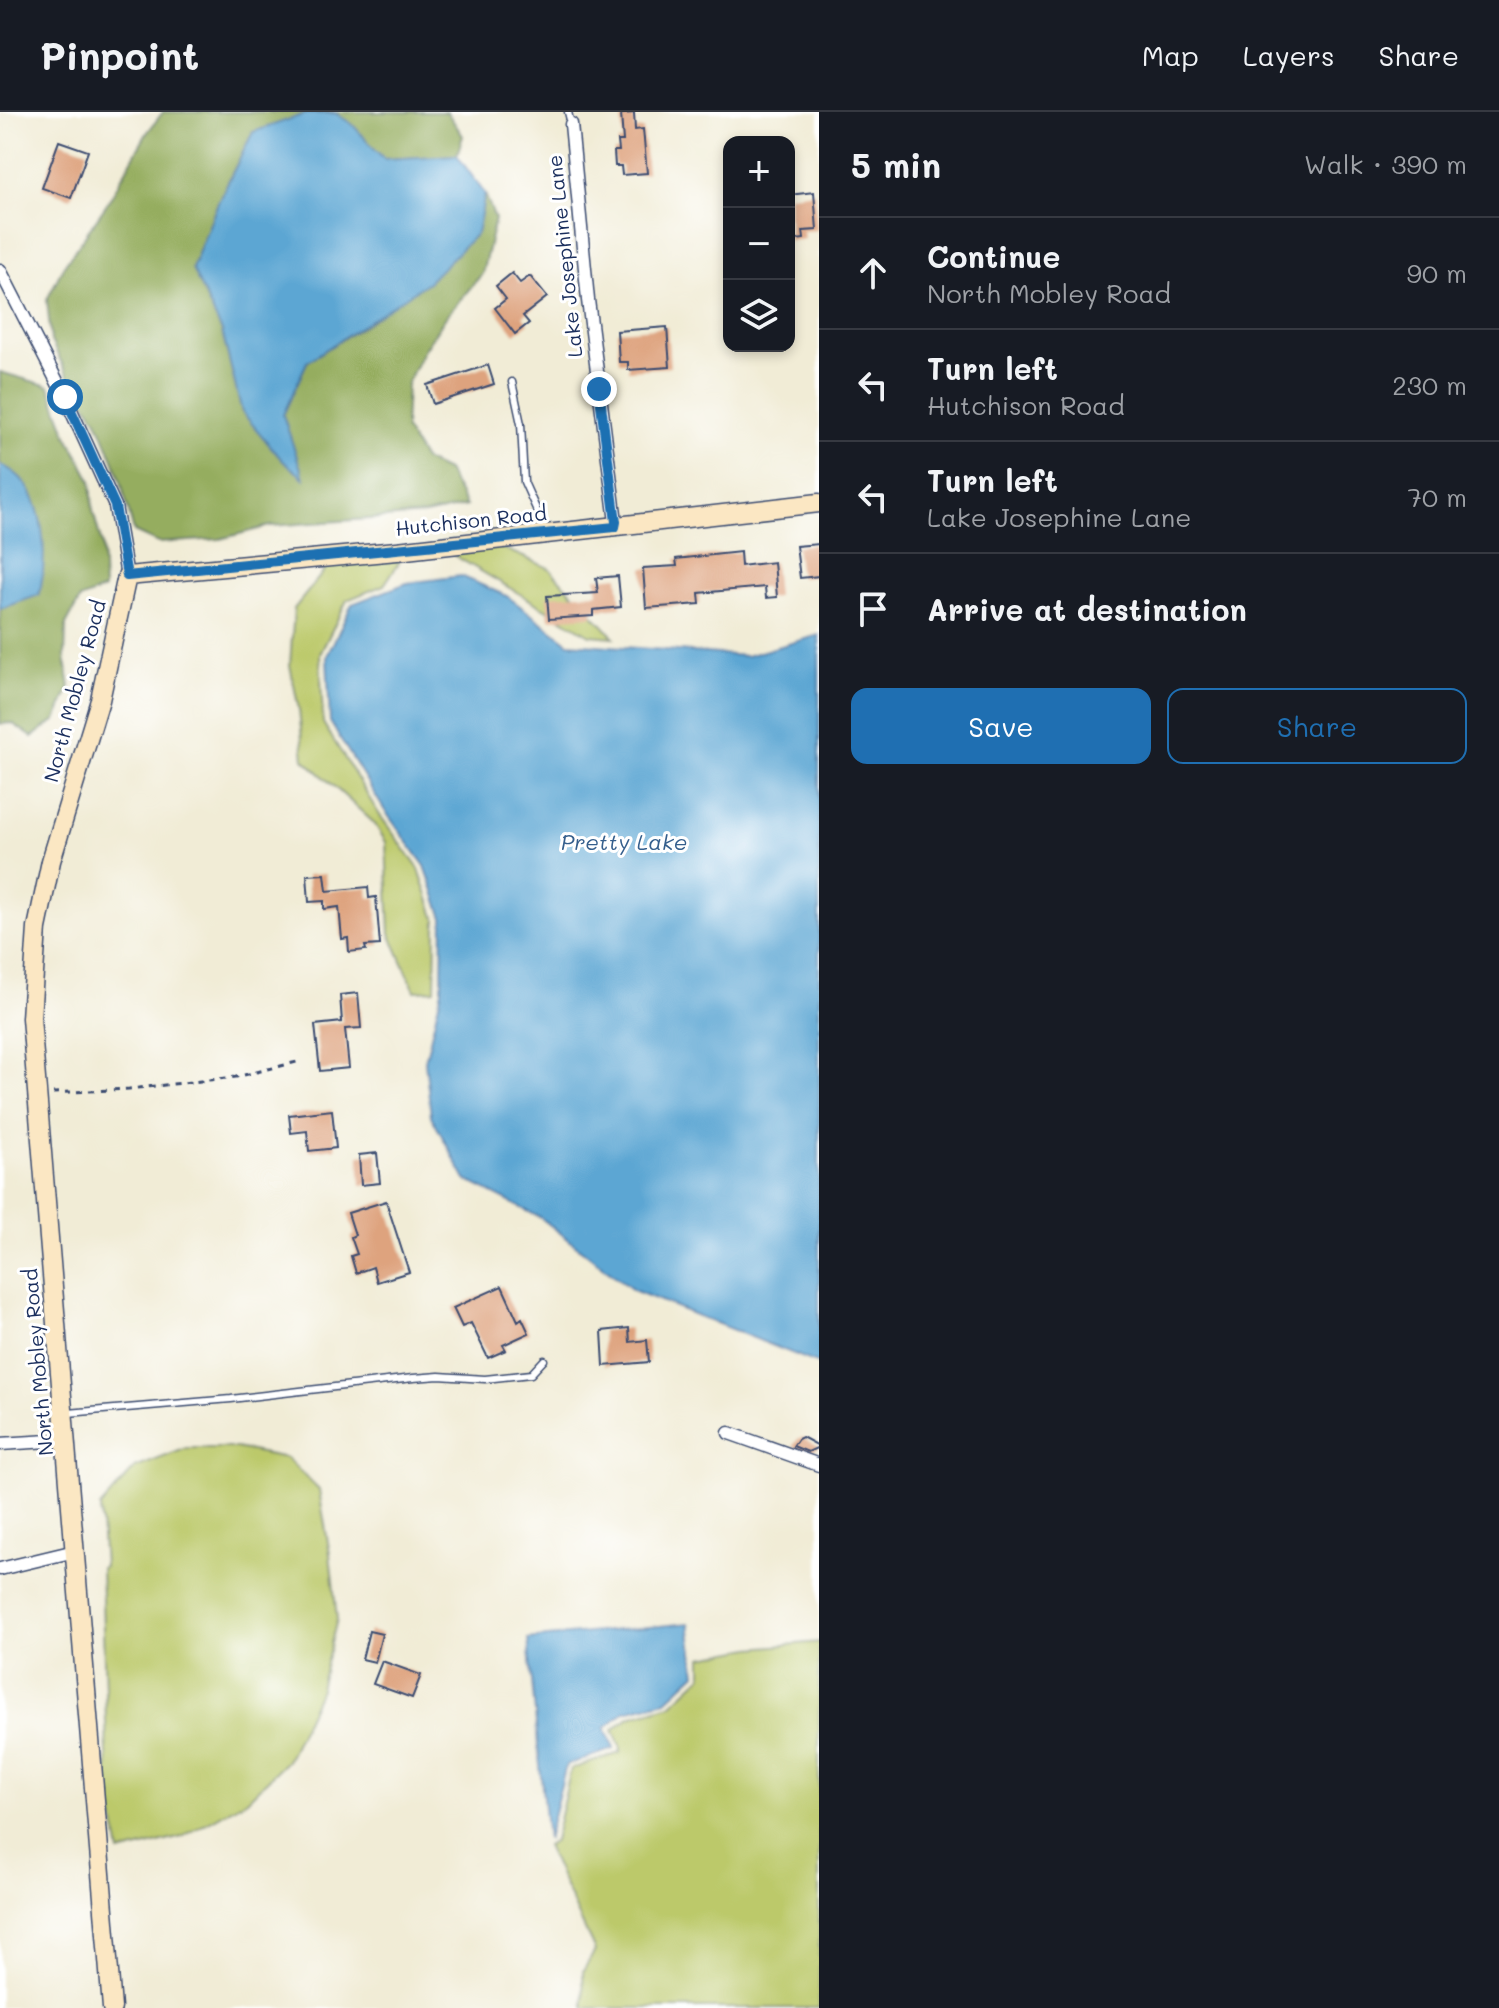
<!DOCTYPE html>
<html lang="en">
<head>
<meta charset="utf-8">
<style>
  :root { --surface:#171b24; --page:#242831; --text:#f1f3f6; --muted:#9ea1a6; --line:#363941; --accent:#1f6fb2 }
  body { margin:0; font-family:Mali,sans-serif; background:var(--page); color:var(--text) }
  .controls { position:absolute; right:24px; top:24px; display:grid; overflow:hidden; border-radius:16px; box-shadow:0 4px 12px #0003 }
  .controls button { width:72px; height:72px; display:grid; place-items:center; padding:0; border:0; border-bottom:2px solid var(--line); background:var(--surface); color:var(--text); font:40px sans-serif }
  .stop { position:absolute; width:24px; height:24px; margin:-18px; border:6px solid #1f6fb2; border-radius:50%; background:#fff }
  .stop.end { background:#1f6fb2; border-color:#fff; box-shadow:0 2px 8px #0008 }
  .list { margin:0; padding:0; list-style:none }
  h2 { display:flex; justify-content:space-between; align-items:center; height:104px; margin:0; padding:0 32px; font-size:34px }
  h2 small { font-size:26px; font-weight:400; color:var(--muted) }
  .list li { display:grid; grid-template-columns:52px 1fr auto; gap:24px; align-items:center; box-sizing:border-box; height:112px; padding:0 32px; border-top:2px solid var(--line) }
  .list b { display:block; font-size:30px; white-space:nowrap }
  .list p { margin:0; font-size:26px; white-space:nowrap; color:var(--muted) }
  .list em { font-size:26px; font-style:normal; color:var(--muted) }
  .actions { display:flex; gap:16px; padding:24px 32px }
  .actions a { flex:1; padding:18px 0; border:2px solid var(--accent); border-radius:16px; text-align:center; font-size:28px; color:var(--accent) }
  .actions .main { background:var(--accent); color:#fff }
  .icon { flex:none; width:44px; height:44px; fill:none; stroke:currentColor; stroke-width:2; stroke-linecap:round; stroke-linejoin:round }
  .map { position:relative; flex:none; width:819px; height:1896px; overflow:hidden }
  header { display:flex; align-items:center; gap:48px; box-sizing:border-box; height:112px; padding:0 40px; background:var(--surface); border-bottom:2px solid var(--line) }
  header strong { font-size:38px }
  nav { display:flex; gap:44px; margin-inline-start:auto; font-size:28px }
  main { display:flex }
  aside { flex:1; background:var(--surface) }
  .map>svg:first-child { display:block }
  .green { fill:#bcc96b; stroke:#6c7c64; stroke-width:2 }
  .forest { fill:#95ad5f; stroke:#586e5e; stroke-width:2 }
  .water { fill:#5ba6d3; stroke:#3b6a98; stroke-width:2 }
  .building { fill:#dea37e }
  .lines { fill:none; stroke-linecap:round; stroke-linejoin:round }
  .lane-casing { stroke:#3b4b70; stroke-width:9 }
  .street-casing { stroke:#3b4b70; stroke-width:15 }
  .secondary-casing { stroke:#3b4b70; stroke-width:21 }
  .path { stroke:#3b4b70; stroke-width:3; stroke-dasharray:6 6; stroke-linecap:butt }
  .lane { stroke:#fff; stroke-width:6 }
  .street { stroke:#fff; stroke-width:12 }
  .secondary { stroke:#fbe7c3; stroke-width:18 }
  .route { stroke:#1f6fb2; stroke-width:10 }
  .labels { text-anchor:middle; stroke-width:6; stroke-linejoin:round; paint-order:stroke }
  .street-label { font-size:20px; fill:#1b2f5e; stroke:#fff }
  .water-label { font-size:22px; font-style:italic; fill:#355f8d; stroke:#fff }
</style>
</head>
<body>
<header>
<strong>Pinpoint</strong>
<nav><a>Map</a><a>Layers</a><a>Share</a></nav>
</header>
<main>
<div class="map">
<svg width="819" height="1896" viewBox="0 0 819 1896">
  <rect width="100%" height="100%" fill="#fff"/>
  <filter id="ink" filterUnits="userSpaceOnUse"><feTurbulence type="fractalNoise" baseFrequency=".0125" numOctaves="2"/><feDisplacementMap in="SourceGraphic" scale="16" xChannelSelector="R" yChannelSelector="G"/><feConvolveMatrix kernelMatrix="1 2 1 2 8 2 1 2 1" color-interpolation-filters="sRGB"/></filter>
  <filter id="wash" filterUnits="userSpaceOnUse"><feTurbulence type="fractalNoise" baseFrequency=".006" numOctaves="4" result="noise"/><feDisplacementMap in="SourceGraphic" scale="32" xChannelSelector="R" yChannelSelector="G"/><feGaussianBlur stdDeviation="1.8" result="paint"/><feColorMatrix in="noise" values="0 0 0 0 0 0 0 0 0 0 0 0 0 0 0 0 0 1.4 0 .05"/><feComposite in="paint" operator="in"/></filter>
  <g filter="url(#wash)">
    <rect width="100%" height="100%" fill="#f1ecd6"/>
    <!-- green -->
    <path class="green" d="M500,435L549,456L614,525L590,523L450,441Z
      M402,446L384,473L347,488L320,542L323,611L379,702L419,757L436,808L435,878L415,879L390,821L386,730L374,711L304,647L299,598L290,553L294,497L329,453Z
      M187,1336H236L286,1346L319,1378L330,1442L337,1507L319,1580L287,1649L247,1688L182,1725L120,1741L108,1672L101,1455L104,1454L100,1395L135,1356Z
      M819,1530V1896H584L583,1859L595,1839L546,1734L554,1729L571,1657L620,1641L621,1636L613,1618L629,1605L671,1593L702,1564V1545L751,1536Z"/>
    <!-- forest -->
    <path class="forest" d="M163,0H447L463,24L457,43L384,47L253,20L219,88L192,157L222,219L242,300L302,365L283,303L307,250L372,208L477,121L485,82L495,107L482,162L448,202L424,237L407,272L405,317L424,348L447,359L466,394L425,403L270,414L220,427L158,431L134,420L119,362L97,308L67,262L51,229L47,188L63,155L107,92L147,21Z
      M0,260L49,274L67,323L91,368L93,399L102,433L104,477L80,487L66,513L65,545L70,575L56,608L32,625L12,611L0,612Z"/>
    <!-- water -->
    <path class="water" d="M335,1L352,12L384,47L457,43L485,82L477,121L428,170L307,250L283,303L304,366L282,348L242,300L222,219L192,157L219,88L253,20L305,2Z
      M0,353C46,368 49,444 39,483L0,497Z
      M461,464L507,484L569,531L746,544L819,523V1252L633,1178L541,1106L466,1068L431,1004L425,949L442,878L443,806L425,754L385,699L330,610L327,544L352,492L407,471Z
      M689,1511L696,1561L666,1589L625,1599L605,1616L614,1637L566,1653L547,1728L528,1527Z"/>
    <g id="blocks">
      <!-- building -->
      <path class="building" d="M634,1L635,18L643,17L647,61L622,63L621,54H615L614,39H619L618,29H623L621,2Z
        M59,29L88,39L71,86L42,76Z
        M814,80L817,118L803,119L804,127L789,129V83Z
        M512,161L520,171L530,164L547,185L523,204L529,211L515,222L495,196L506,187L496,174Z
        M667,215L670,255L628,258V250H619L617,219Z
        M488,253L494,272L433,292L427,273Z
        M819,432V464L800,466L796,434Z
        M740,440L741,454L774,450L777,485L766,486L765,475L699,481L700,492L646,496L643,456L677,454L676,447Z
        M618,464L621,495L593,498V504L549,507L547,484L598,481L596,466Z
        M325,762L327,779L368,775L369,786L376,785L380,833L365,834L366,838L349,840L348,826L342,827L339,795L324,797V789L309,790L307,763Z
        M358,881L361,916L345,917L349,956L320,959L315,913L342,910L340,883Z
        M332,998L336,1036L309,1039L307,1019L291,1021L289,1003Z
        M377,1041L380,1071L361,1073L359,1043Z
        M386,1089L409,1160L377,1170L373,1155L356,1161L351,1144L357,1142L351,1125L355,1123L348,1101Z
        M502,1174L518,1209L522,1206L529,1221L503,1233L506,1238L488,1246L471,1211L462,1215L453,1196Z
        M629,1216L630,1230L647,1228L649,1250L604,1254L602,1219Z
        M802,1325L819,1334V1335L808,1340L793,1334L798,1327Z
        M369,1519L382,1522L375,1550L362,1547Z
        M382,1549L421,1563L412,1586L373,1572Z"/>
    </g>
  </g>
  <g filter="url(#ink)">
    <use href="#blocks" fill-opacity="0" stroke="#3b4b70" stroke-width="2"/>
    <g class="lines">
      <!-- lane casing -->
      <g class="lane-casing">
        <path id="lane" d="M568,0L571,12
          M512,270L521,312L524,370L546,419
          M68,1301L231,1287L413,1266L439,1264L485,1267L531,1262L544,1248"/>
      </g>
      <!-- street casing -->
      <g class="street-casing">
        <path id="street" d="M571,12L588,188L616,410L615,415
          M0,158L65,285L115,394L127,464
          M729,1321L819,1353
          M0,1332L66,1328
          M0,1457L75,1439"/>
      </g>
      <!-- secondary casing -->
      <g class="secondary-casing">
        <path id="secondary" d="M112,1896L31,906L37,816L51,749L100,588L127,464L397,439L819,391"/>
      </g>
      <!-- path -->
      <path class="path" d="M53,981L129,977L236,965L297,950"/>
      <!-- lane -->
      <use href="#lane" class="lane"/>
      <!-- street -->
      <use href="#street" class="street"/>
      <!-- secondary -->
      <use href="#secondary" class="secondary"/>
    </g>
  </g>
  <g class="lines" filter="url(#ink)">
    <!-- route -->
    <path class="route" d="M65,285L115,394L127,464L615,415L616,410L599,277"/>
  </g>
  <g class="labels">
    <!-- street labels -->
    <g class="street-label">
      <text transform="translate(565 144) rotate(-96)" y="7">Lake Josephine Lane</text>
      <text transform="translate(471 409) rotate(-6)" y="7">Hutchison Road</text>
      <text transform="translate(75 579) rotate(-75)" y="7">North Mobley Road</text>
      <text transform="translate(38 1250) rotate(-95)" y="7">North Mobley Road</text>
    </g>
    <!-- water labels -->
    <g class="water-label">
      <text x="624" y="738">Pretty Lake</text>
    </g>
  </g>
</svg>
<div class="controls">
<button>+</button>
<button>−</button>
<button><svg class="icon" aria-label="layers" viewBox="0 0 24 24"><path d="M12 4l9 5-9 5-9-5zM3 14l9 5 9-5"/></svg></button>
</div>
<div class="stop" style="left:65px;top:285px"></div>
<div class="stop end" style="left:599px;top:277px"></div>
</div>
<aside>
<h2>5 min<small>Walk · 390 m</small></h2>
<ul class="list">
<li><svg class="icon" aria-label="ahead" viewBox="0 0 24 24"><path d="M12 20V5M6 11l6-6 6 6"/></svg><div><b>Continue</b><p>North Mobley Road</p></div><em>90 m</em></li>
<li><svg class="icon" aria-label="left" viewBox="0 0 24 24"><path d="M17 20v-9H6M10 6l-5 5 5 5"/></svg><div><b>Turn left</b><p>Hutchison Road</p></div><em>230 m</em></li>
<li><svg class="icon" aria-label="left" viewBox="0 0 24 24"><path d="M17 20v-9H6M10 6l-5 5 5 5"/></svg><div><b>Turn left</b><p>Lake Josephine Lane</p></div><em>70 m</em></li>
<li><svg class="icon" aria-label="arrive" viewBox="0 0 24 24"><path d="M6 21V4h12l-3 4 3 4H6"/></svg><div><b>Arrive at destination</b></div></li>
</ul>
<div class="actions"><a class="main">Save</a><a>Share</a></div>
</aside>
</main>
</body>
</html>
